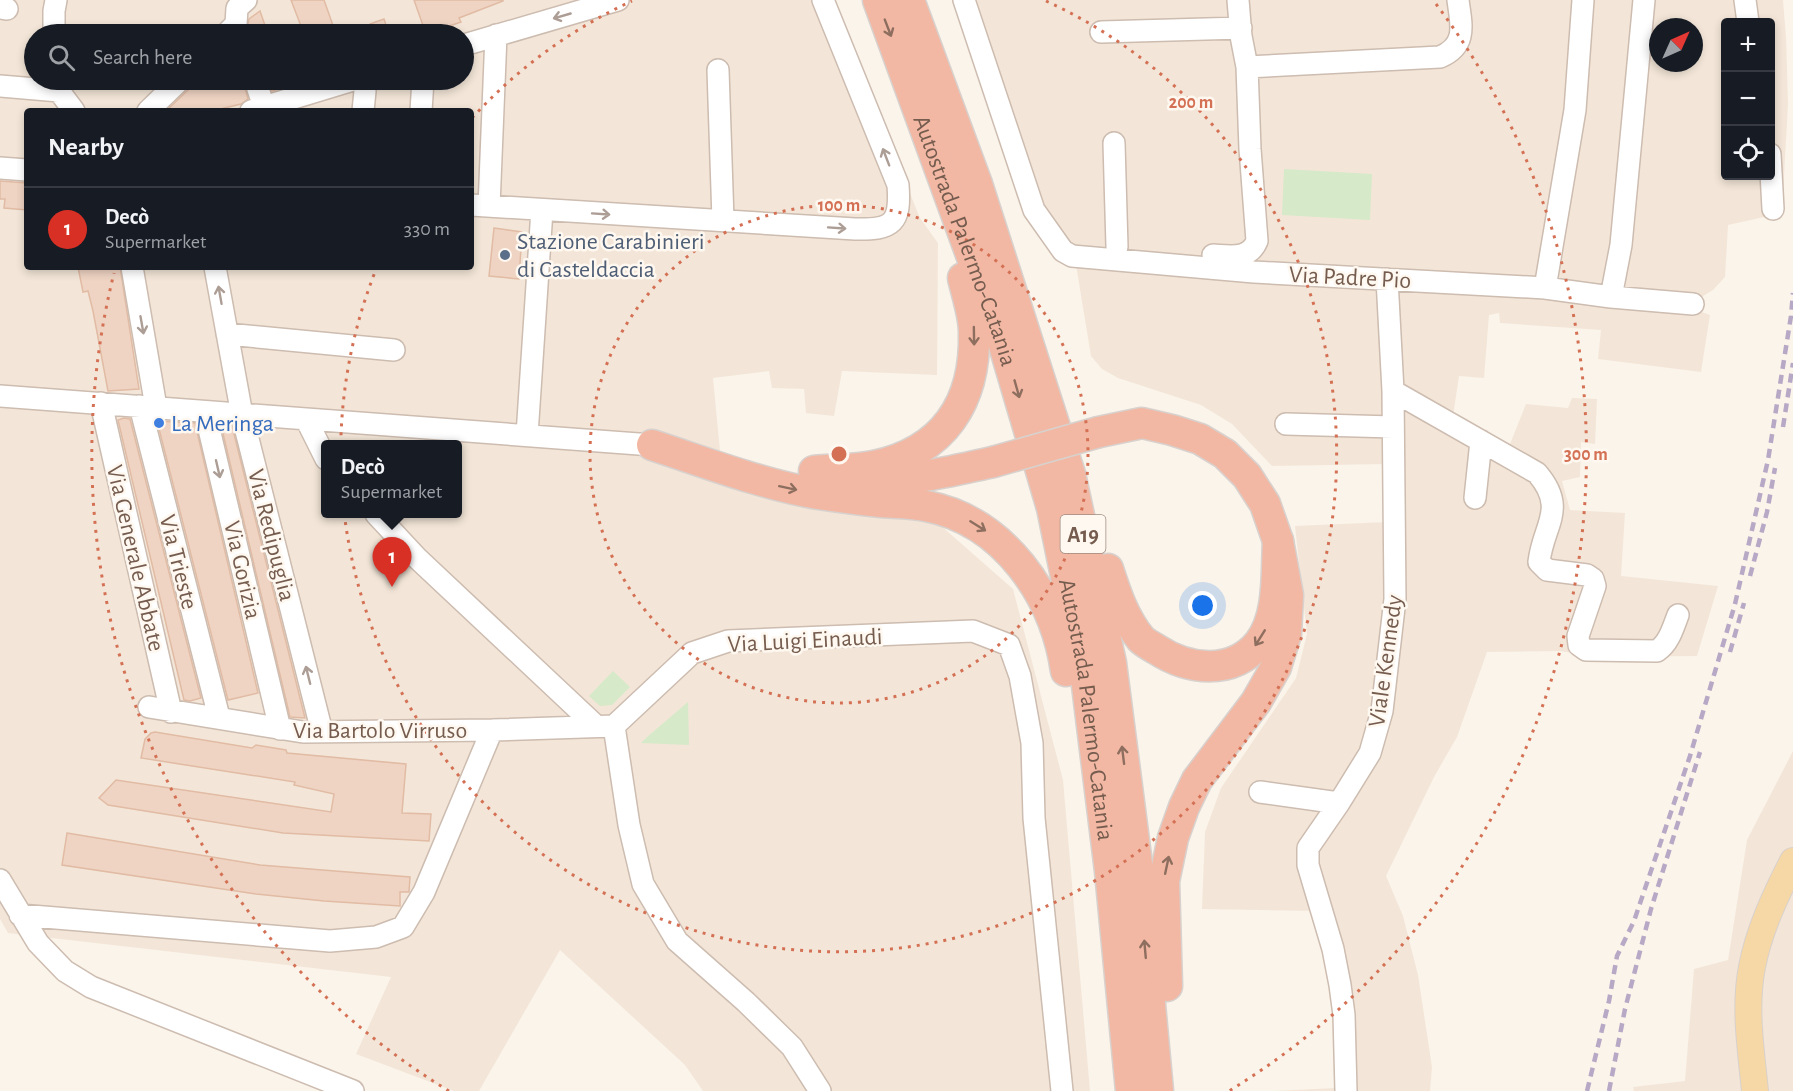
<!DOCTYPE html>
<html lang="en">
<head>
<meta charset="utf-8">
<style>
  :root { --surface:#171b24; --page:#20242c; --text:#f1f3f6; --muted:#9ea1a6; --line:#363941; --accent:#d93025 }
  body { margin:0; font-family:"Alegreya Sans",sans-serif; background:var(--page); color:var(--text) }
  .controls { position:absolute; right:18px; top:18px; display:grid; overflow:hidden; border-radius:6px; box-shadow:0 3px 9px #0003 }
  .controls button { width:54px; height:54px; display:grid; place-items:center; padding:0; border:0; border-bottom:2px solid var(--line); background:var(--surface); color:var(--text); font:30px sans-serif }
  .compass { position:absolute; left:1649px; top:18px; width:54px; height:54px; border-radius:50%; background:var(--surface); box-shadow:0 3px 9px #0003; rotate:45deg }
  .you { position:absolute; left:1203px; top:606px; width:21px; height:21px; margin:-15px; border:4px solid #fff; border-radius:50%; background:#1a73e8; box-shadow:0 0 0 9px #1a73e833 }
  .badge { display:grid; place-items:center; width:39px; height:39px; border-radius:50%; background:var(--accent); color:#fff; font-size:20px; font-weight:700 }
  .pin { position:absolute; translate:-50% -50px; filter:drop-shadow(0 2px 3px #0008) }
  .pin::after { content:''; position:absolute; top:32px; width:21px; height:18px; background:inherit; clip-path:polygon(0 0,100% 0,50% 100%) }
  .popup { position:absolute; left:321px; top:440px; width:141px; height:78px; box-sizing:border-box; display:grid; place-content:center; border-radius:6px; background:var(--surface); filter:drop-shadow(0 2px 4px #0005); font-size:20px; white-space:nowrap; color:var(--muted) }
  .popup b { font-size:22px; color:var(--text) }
  .popup::after { content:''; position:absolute; left:50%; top:100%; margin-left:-12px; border:12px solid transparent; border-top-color:var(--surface) }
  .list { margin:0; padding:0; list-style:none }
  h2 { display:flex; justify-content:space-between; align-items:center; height:78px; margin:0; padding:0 24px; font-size:26px }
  h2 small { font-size:20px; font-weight:400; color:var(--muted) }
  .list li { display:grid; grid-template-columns:39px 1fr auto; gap:18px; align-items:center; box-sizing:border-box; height:84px; padding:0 24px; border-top:2px solid var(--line) }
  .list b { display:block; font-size:22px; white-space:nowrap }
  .list p { margin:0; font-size:20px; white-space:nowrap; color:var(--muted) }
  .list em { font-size:20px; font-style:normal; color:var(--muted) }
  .icon { flex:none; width:33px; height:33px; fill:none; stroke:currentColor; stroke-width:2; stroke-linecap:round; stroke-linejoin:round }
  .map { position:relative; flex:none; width:1793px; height:1091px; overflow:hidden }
  .search { position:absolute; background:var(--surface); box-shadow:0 3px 9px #0003; left:24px; top:24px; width:450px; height:66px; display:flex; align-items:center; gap:15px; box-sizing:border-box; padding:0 21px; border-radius:33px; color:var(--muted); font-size:22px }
  .panel { position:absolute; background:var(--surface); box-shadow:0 3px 9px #0003; left:24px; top:108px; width:450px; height:162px; border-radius:6px }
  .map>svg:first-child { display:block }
  .residential { fill:#f3e6d8; fill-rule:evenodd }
  .green { fill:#d6e9c8 }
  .building { fill:#efd4c3; stroke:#e1bba4; stroke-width:1.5 }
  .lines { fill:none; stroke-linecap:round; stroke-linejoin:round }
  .minor-casing { stroke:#cdbcb0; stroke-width:24 }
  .major-casing { stroke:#d8d1cd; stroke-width:28 }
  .highway-casing { stroke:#d8d1cd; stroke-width:33 }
  .minor { stroke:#fff; stroke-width:21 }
  .major { stroke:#f6d7a6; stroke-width:26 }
  .highway { stroke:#f2b8a4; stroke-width:30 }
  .rail { stroke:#b7a8c6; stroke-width:4.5; stroke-dasharray:9 6; stroke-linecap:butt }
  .highway-bridge-casing { stroke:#d8d1cd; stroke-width:33; stroke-linecap:butt }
  .highway-bridge { stroke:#f2b8a4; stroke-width:30 }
  .oneway { stroke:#ac9d95 }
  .oneway2 { stroke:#8e6e5f }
  .ring { fill:none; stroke:#d47155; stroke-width:3; stroke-dasharray:3 6 }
  .service-dot { fill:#5c6f8a; stroke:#fef8f0; stroke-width:2 }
  .shop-dot { fill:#3f7fe0; stroke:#fef8f0; stroke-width:2 }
  .labels { text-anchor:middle; stroke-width:5; stroke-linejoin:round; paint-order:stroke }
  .shield { fill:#fef8f0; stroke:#9e8b7f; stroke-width:1.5 }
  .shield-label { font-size:22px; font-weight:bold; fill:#755c4e }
  .service-label { font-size:24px; fill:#4e5e75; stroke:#fef8f0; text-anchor:start }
  .street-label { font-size:24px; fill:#755c4e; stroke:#fef8f0 }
  .shop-label { font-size:24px; fill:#366cbe; stroke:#fef8f0; text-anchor:start }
  .centre { fill:#d47155; stroke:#fef8f0; stroke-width:3 }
  .ring-label { font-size:18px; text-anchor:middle; font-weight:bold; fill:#d47155; stroke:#fef8f0; stroke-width:5; stroke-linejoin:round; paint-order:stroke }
</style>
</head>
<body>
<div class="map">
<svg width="1793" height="1091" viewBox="0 0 1793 1091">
  <rect width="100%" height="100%" fill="#fbf4ea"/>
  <!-- residential -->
  <path class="residential" d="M0,0H831L920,218L938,243L937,375L842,371L834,416L806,413L804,389L772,388L769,371L713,378L723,482L814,507L939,524L1013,589L1063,780L1090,1091H703L685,1065L560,950L479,1091H454L356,1054L391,977L8,933L0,919ZM34,34H464V80H34ZM27,111H471V267H27ZM326,444H458V514H326Z
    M976,0H1783L1786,37L1788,103L1782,213L1728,225L1725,277L1713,290L1698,299L1699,311L1710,315L1701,372L1598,359L1601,330L1500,323L1499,313L1489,315L1484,378L1459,376L1453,416L1510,444L1526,404L1568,408L1572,398L1597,399L1595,444L1581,442L1580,477L1562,481L1570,510L1625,513L1621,576L1718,586L1697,656L1598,657L1560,651L1487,652L1457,737L1434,777L1386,876L1403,916L1418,975L1432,1067L1430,1091H1274L1335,1088V1032L1328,960L1317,911L1202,909L1205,832L1221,788L1296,678L1307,634L1295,526L1388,522L1387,464L1272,466L1232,424L1201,405L1118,378L1102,369L1091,356L1076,265L1049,222L1015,126ZM1726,22H1770V176H1726ZM1658,27H1694V63H1658Z
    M1793,751V1091H1634L1633,1087L1685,1081L1694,969L1728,960L1747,840Z"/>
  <!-- green -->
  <path class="green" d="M1284,169L1372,174L1370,220L1282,215Z
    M613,671L630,687L612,705L600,706L589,696Z
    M688,702L689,745L641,743L647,737Z"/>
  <!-- building -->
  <path class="building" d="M291,0H324L336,34H304Z
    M414,0H503V1L459,18L461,22L426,34Z
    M260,11L268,34H247L246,31L249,19Z
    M384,19L389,34H374L370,24Z
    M192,80H243L248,99L241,104L212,111H166L189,89Z
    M268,80H311L272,91Z
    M0,181L27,183V210L4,208L5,199H0Z
    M494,228L522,232L519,279L489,276Z
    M78,267H120L139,389L108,391L93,311L88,291L83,292Z
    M124,418L130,419L201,698L190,701L184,700L118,420Z
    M157,421L195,423L258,693L228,700Z
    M221,425L232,426L305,718L290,717Z
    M155,732L252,748L256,745L286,750L287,753L406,764L402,813L431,814L429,841L283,833L108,805L99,798L116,780L331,812L334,794L294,785L295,782L141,758L145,739L151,733Z
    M67,833L260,865L410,877L409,892H400V906L324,901L256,894L62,865Z"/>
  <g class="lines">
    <!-- minor casing -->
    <g class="minor-casing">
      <path id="minor" d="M964,0L1034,210L1063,251L1072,256L1254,272L1545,288L1611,297L1621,245L1644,0
        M1745,0L1748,22
        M0,8L7,9
        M1101,32L1241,28
        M54,34V11L56,0
        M226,34L236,24L237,8L246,0
        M464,45L618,0
        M1247,67L1440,57C1468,45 1461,24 1458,0
        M718,70L723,220
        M57,80L59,91L74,111
        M255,80L264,107
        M0,86L59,91
        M148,111L180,80
        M251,111L353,80
        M363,111L365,91
        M421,111L423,80
        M1114,143L1117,247
        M1770,154L1773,209
        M0,168L27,170
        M471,205L855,229C893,230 901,223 898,185L823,0
        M489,206L496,35
        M1213,255C1231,256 1249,260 1257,241L1250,149L1247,67L1241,36L1238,0
        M132,267L156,407
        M215,267L242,415L322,732
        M1545,288L1575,110L1583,0
        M1611,297L1693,304
        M227,334L394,350
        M1393,391L1537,473C1568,509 1543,525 1539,562L1547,570L1587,575L1593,579L1595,586L1578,636L1579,645L1586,650L1657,651C1669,643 1673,628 1678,615
        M0,396L652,445
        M101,403L171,712
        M140,406L219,717
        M205,412L280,729
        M306,419L326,459
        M1286,424L1393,427
        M527,435L542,210
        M1475,498L1481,441
        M376,514L417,558L596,726
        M149,707L303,732L492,730L614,726
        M614,726L692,653L728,641L973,631L1009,645L1020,676L1032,743L1034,818L1062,1091
        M614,726L629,825L643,884L677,941L746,1002L792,1047L820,1091
        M1260,792L1339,803
        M0,880L38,943L65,971L91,987L353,1091
        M20,915L330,941L376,937L403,927L424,892L492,730
        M1346,1091L1344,1015L1340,985L1333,949L1308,865V848L1339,803L1370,753L1382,711L1395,599L1393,391L1387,279"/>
    </g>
    <!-- major casing -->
    <g class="major-casing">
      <path id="major" d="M1755,1091C1751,1050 1744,1008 1752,967C1759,930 1776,894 1793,861"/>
    </g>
    <!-- highway casing -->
    <g class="highway-casing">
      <g id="highway">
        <path id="s1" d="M878,0L1003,342L1052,508L1085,669L1110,871L1131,1091"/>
        <path d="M909,0L977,184L1070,474L1111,663L1137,864L1158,1091"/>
        <path d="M1099,432L1142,423L1172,430L1200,439L1225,454L1247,476L1265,504L1278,541L1288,595L1286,634L1276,667L1256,702L1197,780L1184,807L1173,838L1164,881L1167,986"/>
        <path d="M652,445C707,463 761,484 818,494C838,497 860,500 881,502C895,503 911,503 926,506C1004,521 1055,595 1066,671"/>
        <path d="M814,471C834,469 855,470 874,466C944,451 976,402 974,332C974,315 967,295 963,278"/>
        <path d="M866,477C909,483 951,471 993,462"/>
        <path d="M1108,569C1116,594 1124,618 1141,639C1145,643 1151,646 1156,649C1188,670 1232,676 1259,643C1280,616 1276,573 1278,541"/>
      </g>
    </g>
    <!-- minor -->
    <use href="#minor" class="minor"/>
    <!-- major -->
    <use href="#major" class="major"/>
    <!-- highway -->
    <use href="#highway" class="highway"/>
    <!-- rail -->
    <path class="rail" d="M1783,427L1793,363
      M1750,576L1767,512L1775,468
      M1730,652L1744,603
      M1587,1091L1609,1001L1617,956L1634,921L1690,756L1735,604L1768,460L1791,316L1793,293
      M1609,1091L1625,1009L1651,909L1700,752"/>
    <!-- highway-bridge casing -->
    <g class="highway-bridge-casing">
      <path id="highway-bridge" d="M993,462L1099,432"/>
    </g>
    <!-- highway-bridge -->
    <use href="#highway-bridge" class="highway-bridge"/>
  </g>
  <!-- one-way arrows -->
  <defs><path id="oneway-shaft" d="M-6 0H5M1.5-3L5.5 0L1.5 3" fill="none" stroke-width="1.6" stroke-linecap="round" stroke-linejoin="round" transform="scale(1.5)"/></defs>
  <g class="oneway">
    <use href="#oneway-shaft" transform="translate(562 16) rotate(164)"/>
    <use href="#oneway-shaft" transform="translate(886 157) rotate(-111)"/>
    <use href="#oneway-shaft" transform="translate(601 214) rotate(4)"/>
    <use href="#oneway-shaft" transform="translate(837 228) rotate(4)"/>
    <use href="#oneway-shaft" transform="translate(220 295) rotate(-100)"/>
    <use href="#oneway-shaft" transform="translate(142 325) rotate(80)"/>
    <use href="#oneway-shaft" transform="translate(218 469) rotate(77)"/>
    <use href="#oneway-shaft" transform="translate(308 675) rotate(-104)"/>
  </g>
  <g class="oneway2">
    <use href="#oneway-shaft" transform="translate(888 28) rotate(69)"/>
    <use href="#oneway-shaft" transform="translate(974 336) rotate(89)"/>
    <use href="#oneway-shaft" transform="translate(1017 389) rotate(74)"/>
    <use href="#oneway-shaft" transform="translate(788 488) rotate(12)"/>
    <use href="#oneway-shaft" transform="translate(978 526) rotate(32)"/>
    <use href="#oneway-shaft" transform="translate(1260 638) rotate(122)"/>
    <use href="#oneway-shaft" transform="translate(1123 755) rotate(-97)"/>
    <use href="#oneway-shaft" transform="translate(1167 865) rotate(-78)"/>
    <use href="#oneway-shaft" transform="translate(1145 949) rotate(-95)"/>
  </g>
  <!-- distance rings -->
  <g class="ring">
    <circle cx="839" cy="454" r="249"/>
    <path d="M472 118A498 498 0 0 1 632 1M1046 1A498 498 0 1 1 377 267"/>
    <path d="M449 1091A747 747 0 0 1 114 273M1436 4A747 747 0 0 1 1229 1091"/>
  </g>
  <!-- markers -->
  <circle class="service-dot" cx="505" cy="255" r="6"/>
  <circle class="shop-dot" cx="159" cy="423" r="6"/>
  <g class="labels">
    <!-- shield labels -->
    <rect class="shield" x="1060.5" y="515" width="45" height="38" rx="4.5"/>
    <g class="shield-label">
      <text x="1083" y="542">A19</text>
    </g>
    <!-- service labels -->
    <g class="service-label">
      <text x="517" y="249">Stazione Carabinieri<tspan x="517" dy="28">di Casteldaccia</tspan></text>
    </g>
    <!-- street labels -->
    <g class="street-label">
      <text dy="8" stroke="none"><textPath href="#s1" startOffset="256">Autostrada Palermo-Catania</textPath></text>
      <text transform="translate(1350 277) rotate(3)" y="8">Via Padre Pio</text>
      <text transform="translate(272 535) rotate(76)" y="8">Via Redipuglia</text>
      <text transform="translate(136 558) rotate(77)" y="8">Via Generale Abbate</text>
      <text transform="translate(179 562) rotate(76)" y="8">Via Trieste</text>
      <text transform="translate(243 570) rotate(77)" y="8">Via Gorizia</text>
      <text transform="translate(805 640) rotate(-3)" y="8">Via Luigi Einaudi</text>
      <text transform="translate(1385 661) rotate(-82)" y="8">Viale Kennedy</text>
      <text dy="8" stroke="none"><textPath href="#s1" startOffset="742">Autostrada Palermo-Catania</textPath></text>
      <text x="380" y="738">Via Bartolo Virruso</text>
    </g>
    <!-- shop labels -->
    <g class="shop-label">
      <text x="171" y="431">La Meringa</text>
    </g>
  </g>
  <circle cx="839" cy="454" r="9" class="centre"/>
  <g class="ring-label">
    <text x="1191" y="108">200 m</text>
    <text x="839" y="211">100 m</text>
    <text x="1586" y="460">300 m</text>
  </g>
</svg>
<div class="controls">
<button>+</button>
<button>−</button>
<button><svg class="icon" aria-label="locate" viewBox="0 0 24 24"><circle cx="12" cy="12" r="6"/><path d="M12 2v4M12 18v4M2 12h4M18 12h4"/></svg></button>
</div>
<svg class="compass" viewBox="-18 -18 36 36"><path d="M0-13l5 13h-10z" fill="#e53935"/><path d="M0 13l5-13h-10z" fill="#9ea1a6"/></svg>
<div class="you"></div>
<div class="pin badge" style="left:392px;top:587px">1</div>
<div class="popup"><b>Decò</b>Supermarket</div>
<div class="search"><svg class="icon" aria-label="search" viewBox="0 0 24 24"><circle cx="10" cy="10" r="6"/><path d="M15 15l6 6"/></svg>Search here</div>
<section class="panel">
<h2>Nearby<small></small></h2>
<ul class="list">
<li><span class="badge">1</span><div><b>Decò</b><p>Supermarket</p></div><em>330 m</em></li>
</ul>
</section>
</div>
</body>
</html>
